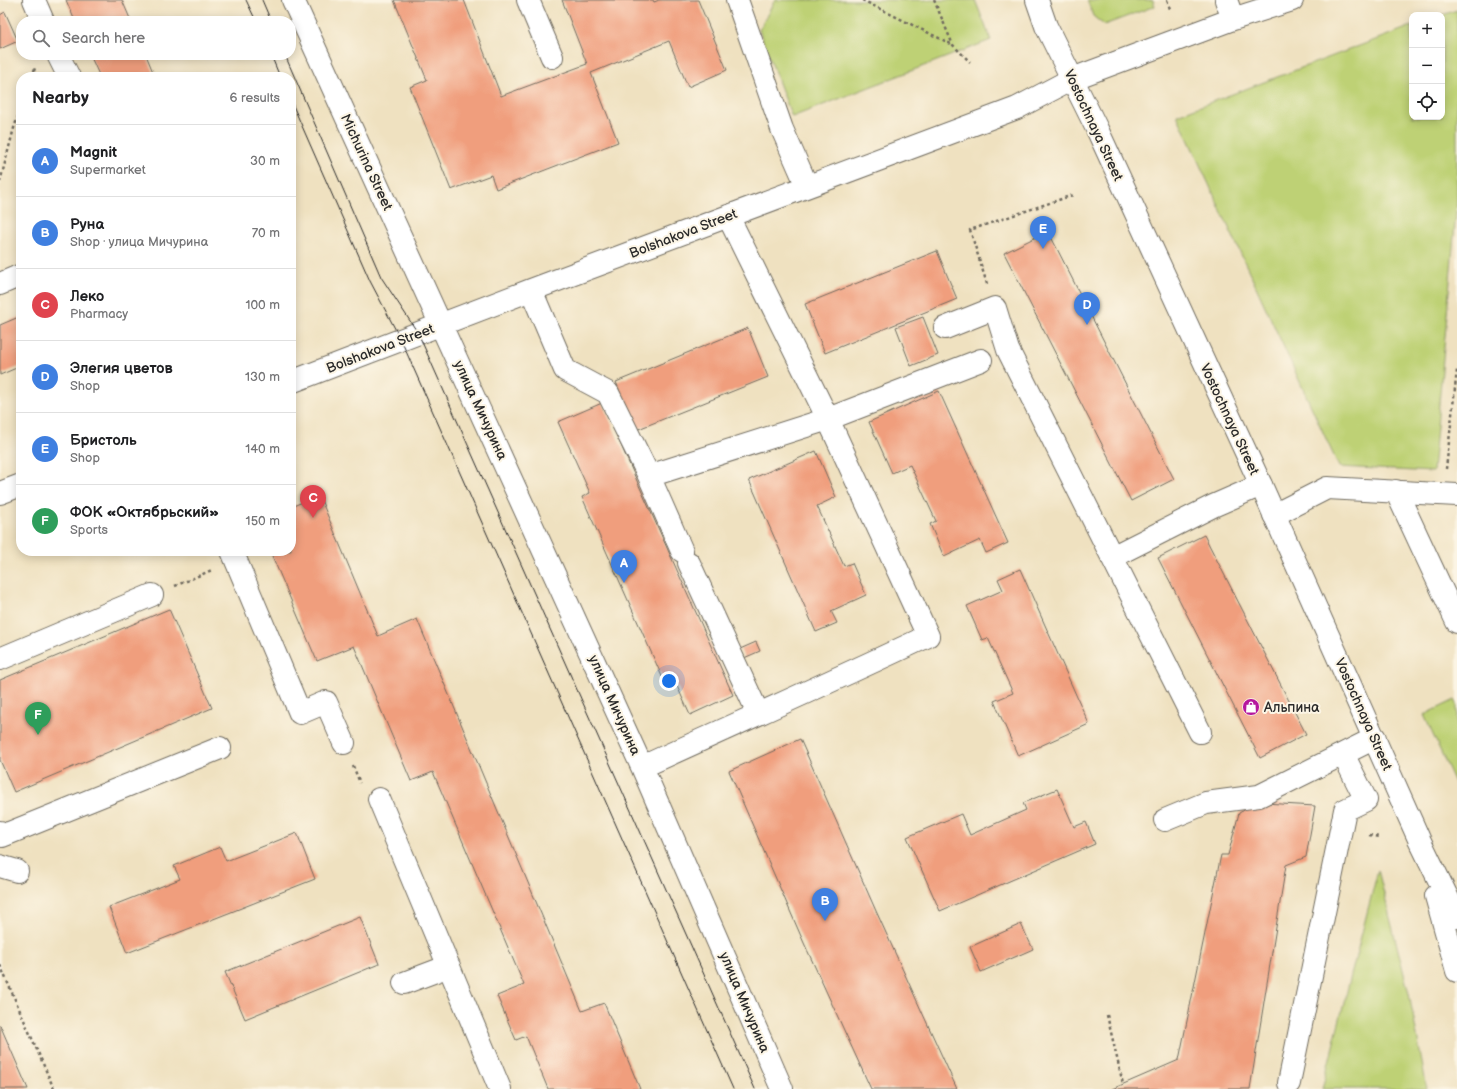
<!DOCTYPE html>
<html lang="en">
<head>
<meta charset="utf-8">
<style>
  :root { --surface:#fff; --page:#f6f6f6; --text:#202124; --muted:#757577; --line:#e0e0e0; --accent:#b5179e }
  body { margin:0; font-family:"Balsamiq Sans",sans-serif; background:var(--page); color:var(--text) }
  .controls { position:absolute; right:12px; top:12px; display:grid; overflow:hidden; border-radius:8px; box-shadow:0 2px 10px #0003 }
  .controls button { width:36px; height:36px; display:grid; place-items:center; padding:0; border:0; border-bottom:1px solid var(--line); background:var(--surface); color:var(--text); font:20px sans-serif }
  .you { position:absolute; left:669px; top:681px; width:14px; height:14px; margin:-10px; border:3px solid #fff; border-radius:50%; background:#1a73e8; box-shadow:0 0 0 6px #1a73e833 }
  .badge { display:grid; place-items:center; width:26px; height:26px; border-radius:50%; background:var(--accent); color:#fff; font-size:13px; font-weight:700 }
  .pin { position:absolute; translate:-50% -33px; filter:drop-shadow(0 1px 2px #0008) }
  .pin::after { content:''; position:absolute; top:21px; width:14px; height:12px; background:inherit; clip-path:polygon(0 0,100% 0,50% 100%) }
  .list { margin:0; padding:0; list-style:none }
  h2 { display:flex; justify-content:space-between; align-items:center; height:52px; margin:0; padding:0 16px; font-size:17px }
  h2 small { font-size:13px; font-weight:400; color:var(--muted) }
  .list li { display:grid; grid-template-columns:26px 1fr auto; gap:12px; align-items:center; box-sizing:border-box; height:72px; padding:0 16px; border-top:1px solid var(--line) }
  .list b { display:block; font-size:15px; white-space:nowrap }
  .list p { margin:0; font-size:13px; white-space:nowrap; color:var(--muted) }
  .list em { font-size:13px; font-style:normal; color:var(--muted) }
  .icon { flex:none; width:22px; height:22px; fill:none; stroke:currentColor; stroke-width:2; stroke-linecap:round; stroke-linejoin:round }
  .map { position:relative; flex:none; width:1457px; height:1089px; overflow:hidden }
  .search { position:absolute; background:var(--surface); box-shadow:0 2px 10px #0003; left:16px; top:16px; width:280px; height:44px; display:flex; align-items:center; gap:10px; box-sizing:border-box; padding:0 14px; border-radius:16px; color:var(--muted); font-size:15px }
  .panel { position:absolute; background:var(--surface); box-shadow:0 2px 10px #0003; left:16px; top:72px; width:280px; height:484px; border-radius:16px }
  .map>svg:first-child { display:block }
  .green { fill:#bed174; stroke:#747e50 }
  .building { fill:#f09e7d }
  .lines { fill:none; stroke-linecap:round; stroke-linejoin:round }
  .minor-casing { stroke:#706b5f; stroke-width:24 }
  .major-casing { stroke:#706b5f; stroke-width:24 }
  .path { stroke:#706b5f; stroke-width:2.5; stroke-dasharray:3 3; stroke-linecap:butt }
  .minor { stroke:#fff; stroke-width:22 }
  .major { stroke:#fff; stroke-width:22 }
  .tram { stroke:#2b2b2b; stroke-width:1 }
  .labels { text-anchor:middle; stroke-width:4; stroke-linejoin:round; paint-order:stroke }
  .street-label { font-size:14px; fill:#2b2b2b; stroke:#fcf5e5 }
  .poi-label { font-size:14px; fill:#2b2b2b; stroke:#fcf5e5; text-anchor:start }
</style>
</head>
<body>
<div class="map">
<svg width="1457" height="1089" viewBox="0 0 1457 1089">
  <rect width="100%" height="100%" fill="#fcf5e5"/>
  <filter id="ink" filterUnits="userSpaceOnUse"><feTurbulence type="fractalNoise" baseFrequency=".025" numOctaves="2"/><feDisplacementMap in="SourceGraphic" scale="8" xChannelSelector="R" yChannelSelector="G"/><feConvolveMatrix kernelMatrix="1 2 1 2 8 2 1 2 1" color-interpolation-filters="sRGB"/></filter>
  <filter id="wash" filterUnits="userSpaceOnUse"><feTurbulence type="fractalNoise" baseFrequency=".012" numOctaves="4" result="noise"/><feDisplacementMap in="SourceGraphic" scale="16" xChannelSelector="R" yChannelSelector="G"/><feGaussianBlur stdDeviation="0.9" result="paint"/><feColorMatrix in="noise" values="0 0 0 0 0 0 0 0 0 0 0 0 0 0 0 0 0 1.4 0 .05"/><feComposite in="paint" operator="in"/></filter>
  <g filter="url(#wash)">
    <rect width="100%" height="100%" fill="#efe1c0"/>
    <!-- green -->
    <path class="green" d="M775,0H975L991,40L792,117L759,30Z
      M1087,0H1153L1155,6L1104,25L1093,16Z
      M1457,10V201L1433,472L1339,467L1177,115L1412,26V117H1442V15Z
      M1455,700L1457,704V787L1424,715Z
      M1378,870L1409,994L1427,1089H1322Z"/>
    <g id="blocks">
      <!-- building -->
      <path class="building" d="M66,0H122L131,21H75Z
        M394,0H464L501,96L587,64L562,0H653L654,2L659,0H698L727,70L688,87L669,41L591,73L618,142L496,189L491,175L451,190L410,87L427,80Z
        M5,12L18,41L0,49V15Z
        M90,55H146L155,77H100Z
        M1048,231L1174,479L1131,501L1004,253Z
        M937,251L957,299L825,353L805,304Z
        M21,316V366L0,375V325Z
        M923,317L938,355L911,366L896,327Z
        M748,328L768,377L636,430L616,382Z
        M939,391L1008,543L986,553L980,540L944,557L930,524L936,521L910,465L892,473L869,422Z
        M602,403L733,695L690,715L677,686L668,690L582,497L590,493L558,422Z
        M816,451L836,497L817,506L844,566L852,563L866,595L831,611L837,623L816,632L749,480Z
        M319,495L378,636L417,619L582,1011L604,1003L640,1089H548L526,1036L516,1040L497,996L524,985L433,772L411,781L354,646L317,661L270,551H291V507Z
        M1204,535L1306,734L1260,758L1158,558Z
        M1020,569L1089,724L1018,756L994,701L1013,693L988,638L982,640L967,606L1003,590L998,579Z
        M169,609L212,708L14,792L0,760V680Z
        M756,642L760,651L744,658L740,649Z
        M800,739L876,911L957,1089H871L804,943L729,771Z
        M1057,789L1074,827L1086,822L1095,844L940,911L907,837L961,814L970,835L1026,810L1023,803Z
        M1264,803L1315,806L1306,857L1286,865L1250,1089H1112L1179,1060L1221,855H1228L1239,813L1250,807Z
        M297,833L315,879L127,953L109,907L180,879L174,866L220,847L226,861Z
        M360,917L379,964L245,1019L225,972Z
        M1021,924L1033,949L981,972L970,947Z
        M0,1025L28,1089H0Z"/>
    </g>
  </g>
  <g filter="url(#ink)">
    <use href="#blocks" fill-opacity="0" stroke="#706b5f" stroke-width="1"/>
    <g class="lines">
      <!-- minor casing -->
      <g class="minor-casing">
        <path id="minor" d="M34,0L43,21
          M293,0L642,767L782,1089
          M528,0L552,57
          M737,0L782,129L807,186
          M1226,0L1233,19
          M58,55L69,77
          M0,284L21,275
          M531,290L565,370L608,393L649,476L828,419L981,360
          M945,328L995,308L1008,350L1200,732
          M291,382L531,290L1017,108L1072,79L1233,19L1292,0
          M649,476L682,551
          M1396,491L1457,622
          M0,493L21,485
          M1274,515L1327,488L1457,495
          M232,551L300,713L326,702L344,743
          M1112,557L1213,506L1261,485
          M689,563L758,713
          M0,659L152,595
          M642,767C738,723 833,681 928,636L828,419L728,216
          M379,799L500,1089
          M1165,820L1206,803L1259,796L1375,738
          M0,832L2,836L220,748
          M0,866L17,871
          M404,983L449,966
          M1289,1083L1345,810L1366,800L1343,754"/>
      </g>
      <!-- major casing -->
      <g class="major-casing">
        <path id="major" d="M1037,0L1046,26L1097,129L1261,485L1419,839L1457,917
          M1436,896L1457,971"/>
      </g>
      <!-- path -->
      <path class="path" d="M862,0L953,45
        M934,0L953,45L970,62
        M1167,0L1170,9
        M32,77L35,68
        M0,182L14,128L21,108
        M987,284L970,230L1073,195
        M1446,469L1457,370
        M175,586L212,570
        M353,766L360,783
        M1369,835L1379,837
        M0,965L54,1089
        M1107,1015L1123,1084"/>
      <!-- minor -->
      <use href="#minor" class="minor"/>
      <!-- major -->
      <use href="#major" class="major"/>
      <!-- tram -->
      <path class="tram" d="M246,0L256,21
        M262,0L271,21
        M271,55L280,77
        M285,55L381,277L418,333L755,1089
        M291,101L370,281L401,340L733,1089"/>
    </g>
  </g>
  <!-- icons -->
  <defs>
    <g id="shop-disc" transform="scale(0.9)"><circle r="9.5" fill="#b5179e" stroke="#fcf5e5"/><path d="M-5-2.5h2.3a2.7 3.5 0 0 1 5.4 0H5L5.5 6h-11ZM-1.5-2.5h3a1.5 2.3 0 0 0-3 0Z" fill="#fff"/></g>
  </defs>
  <g fill-rule="evenodd">
    <use href="#shop-disc" x="1251" y="707"/>
  </g>
  <g class="labels">
    <!-- street labels -->
    <g class="street-label">
      <text transform="translate(1094 125) rotate(65)" y="5">Vostochnaya Street</text>
      <text transform="translate(367 162) rotate(65)" y="5">Michurina Street</text>
      <text transform="translate(683 233) rotate(-21)" y="5">Bolshakova Street</text>
      <text transform="translate(380 348) rotate(-21)" y="5">Bolshakova Street</text>
      <text transform="translate(481 410) rotate(65)" y="5">улица Мичурина</text>
      <text transform="translate(1230 419) rotate(65)" y="5">Vostochnaya Street</text>
      <text transform="translate(615 705) rotate(66)" y="5">улица Мичурина</text>
      <text transform="translate(1364 714) rotate(66)" y="5">Vostochnaya Street</text>
      <text transform="translate(745 1002) rotate(67)" y="5">улица Мичурина</text>
    </g>
    <!-- poi labels -->
    <g class="poi-label">
      <text x="1264" y="712">Альпина</text>
    </g>
  </g>
</svg>
<div class="controls">
<button>+</button>
<button>−</button>
<button><svg class="icon" aria-label="locate" viewBox="0 0 24 24"><circle cx="12" cy="12" r="6"/><path d="M12 2v4M12 18v4M2 12h4M18 12h4"/></svg></button>
</div>
<div class="you"></div>
<div class="pin badge" style="left:624px;top:583px;background:#3f7fe0">A</div>
<div class="pin badge" style="left:825px;top:921px;background:#3f7fe0">B</div>
<div class="pin badge" style="left:313px;top:518px;background:#e0444e">C</div>
<div class="pin badge" style="left:1087px;top:325px;background:#3f7fe0">D</div>
<div class="pin badge" style="left:1043px;top:249px;background:#3f7fe0">E</div>
<div class="pin badge" style="left:38px;top:735px;background:#2e9e5b">F</div>
<div class="search"><svg class="icon" aria-label="search" viewBox="0 0 24 24"><circle cx="10" cy="10" r="6"/><path d="M15 15l6 6"/></svg>Search here</div>
<section class="panel">
<h2>Nearby<small>6 results</small></h2>
<ul class="list">
<li><span class="badge" style="background:#3f7fe0">A</span><div><b>Magnit</b><p>Supermarket</p></div><em>30 m</em></li>
<li><span class="badge" style="background:#3f7fe0">B</span><div><b>Руна</b><p>Shop · улица Мичурина</p></div><em>70 m</em></li>
<li><span class="badge" style="background:#e0444e">C</span><div><b>Леко</b><p>Pharmacy</p></div><em>100 m</em></li>
<li><span class="badge" style="background:#3f7fe0">D</span><div><b>Элегия цветов</b><p>Shop</p></div><em>130 m</em></li>
<li><span class="badge" style="background:#3f7fe0">E</span><div><b>Бристоль</b><p>Shop</p></div><em>140 m</em></li>
<li><span class="badge" style="background:#2e9e5b">F</span><div><b>ФОК «Октябрьский»</b><p>Sports</p></div><em>150 m</em></li>
</ul>
</section>
</div>
</body>
</html>
